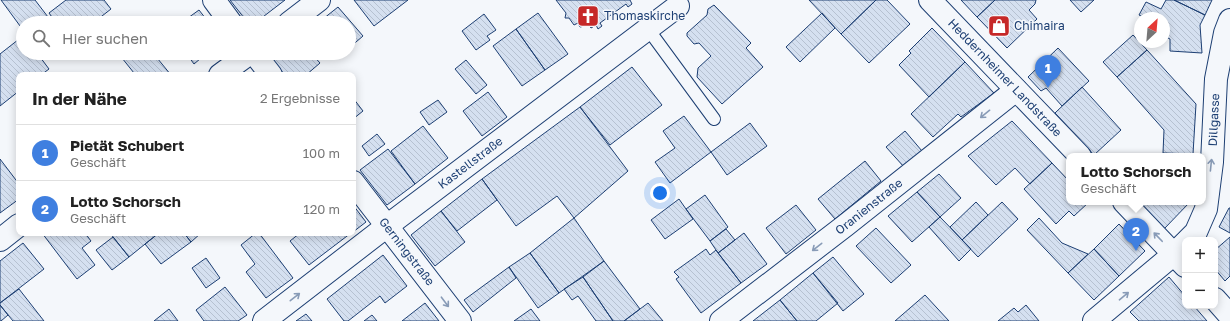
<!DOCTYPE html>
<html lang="de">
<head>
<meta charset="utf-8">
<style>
  :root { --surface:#fff; --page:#f2f2f2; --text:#222; --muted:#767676; --line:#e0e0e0; --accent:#2563eb }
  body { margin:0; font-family:"Golos Text",sans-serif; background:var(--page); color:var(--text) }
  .controls { position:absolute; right:12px; bottom:12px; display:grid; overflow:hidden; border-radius:8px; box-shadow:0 2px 10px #0003 }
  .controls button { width:36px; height:36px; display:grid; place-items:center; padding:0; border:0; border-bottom:1px solid var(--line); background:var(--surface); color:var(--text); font:20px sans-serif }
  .compass { position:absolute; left:1134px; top:12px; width:36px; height:36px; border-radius:50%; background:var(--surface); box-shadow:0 2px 10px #0003; rotate:26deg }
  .you { position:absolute; left:660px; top:193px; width:14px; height:14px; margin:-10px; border:3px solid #fff; border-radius:50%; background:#1a73e8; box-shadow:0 0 0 6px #1a73e833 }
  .badge { display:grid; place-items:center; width:26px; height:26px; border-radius:50%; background:var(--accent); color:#fff; font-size:13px; font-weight:700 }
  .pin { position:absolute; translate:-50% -33px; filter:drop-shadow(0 1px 2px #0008) }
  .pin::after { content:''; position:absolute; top:21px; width:14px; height:12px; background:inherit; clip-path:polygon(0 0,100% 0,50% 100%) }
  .popup { position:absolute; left:1066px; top:153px; width:140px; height:52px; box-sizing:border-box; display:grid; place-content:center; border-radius:8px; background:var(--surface); filter:drop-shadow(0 1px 3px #0005); font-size:13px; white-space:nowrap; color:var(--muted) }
  .popup b { font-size:15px; color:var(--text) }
  .popup::after { content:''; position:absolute; left:50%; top:100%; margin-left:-8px; border:8px solid transparent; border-top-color:var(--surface) }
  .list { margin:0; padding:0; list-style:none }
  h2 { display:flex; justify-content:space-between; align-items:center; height:52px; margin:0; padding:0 16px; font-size:17px }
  h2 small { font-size:13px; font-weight:400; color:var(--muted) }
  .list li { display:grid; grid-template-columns:26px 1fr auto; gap:12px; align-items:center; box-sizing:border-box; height:56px; padding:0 16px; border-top:1px solid var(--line) }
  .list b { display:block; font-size:15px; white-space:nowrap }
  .list p { margin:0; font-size:13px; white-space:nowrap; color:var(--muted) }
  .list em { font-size:13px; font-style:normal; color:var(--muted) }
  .icon { flex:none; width:22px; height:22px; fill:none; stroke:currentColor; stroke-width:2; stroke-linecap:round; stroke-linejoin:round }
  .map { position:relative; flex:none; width:1230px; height:321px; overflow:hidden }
  .search { position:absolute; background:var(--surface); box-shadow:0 2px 10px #0003; left:16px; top:16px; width:340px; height:44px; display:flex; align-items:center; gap:10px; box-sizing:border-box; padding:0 14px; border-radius:22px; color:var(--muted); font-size:15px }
  .panel { position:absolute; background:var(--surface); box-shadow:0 2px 10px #0003; left:16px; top:72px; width:340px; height:164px; border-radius:8px }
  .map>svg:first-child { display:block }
  .building { fill:url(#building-back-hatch); stroke:#1d3f73 }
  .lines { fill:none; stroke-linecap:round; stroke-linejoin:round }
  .service-casing { stroke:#1d3f73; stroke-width:14 }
  .minor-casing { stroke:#1d3f73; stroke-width:24 }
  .tertiary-casing { stroke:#1d3f73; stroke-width:24 }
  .service { stroke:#f4f7fb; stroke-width:12 }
  .minor { stroke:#f4f7fb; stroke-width:22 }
  .tertiary { stroke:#f4f7fb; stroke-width:22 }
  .oneway { stroke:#889bb7 }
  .labels { text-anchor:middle; stroke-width:3; stroke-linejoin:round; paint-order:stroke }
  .poi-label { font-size:12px; fill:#1d3f73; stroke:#f4f7fb; text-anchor:start }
  .street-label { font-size:12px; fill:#1d3f73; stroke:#f4f7fb }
</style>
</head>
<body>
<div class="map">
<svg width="1230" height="321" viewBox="0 0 1230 321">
  <defs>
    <pattern id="building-back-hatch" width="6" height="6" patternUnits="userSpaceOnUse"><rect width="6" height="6" fill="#d5e0f0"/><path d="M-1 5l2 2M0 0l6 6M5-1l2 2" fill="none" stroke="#b6c1d1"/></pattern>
  </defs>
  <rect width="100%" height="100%" fill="#f4f7fb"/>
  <!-- building -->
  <path class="building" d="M1,0H35L48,17L40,23H23V30Z
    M66,0H104L111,9L93,23H56L49,13Z
    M230,0H285L255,23H248Z
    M354,0H408L374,26Z
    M556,0H630L632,4L628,7L626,4L600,23L602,26L598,29L596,25L591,28L589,25L580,27L578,23L574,25L569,18H565L566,13Z
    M809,0H876L841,34Z
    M876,0H887L910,24L869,63L841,34Z
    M961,0H995L977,17Z
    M995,0H1036L1035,4L1029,10L1037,19L1007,48L977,17Z
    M1070,0H1094L1081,12Z
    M1166,0H1174L1205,15L1200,25L1202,53L1170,51V39L1164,36V18H1145L1139,15L1146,2L1161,9Z
    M1174,0H1212L1205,15Z
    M714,5L751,43L746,48L763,67L722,104L697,77L698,68L711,56L699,43L694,44L687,36V33L707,15L708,9Z
    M338,7L363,36L349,48V23H318Z
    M199,10L209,23H181Z
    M538,13L568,54L545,70L516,29Z
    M822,13L835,28L800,62L786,47Z
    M484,14L496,30L487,36L490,40L476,50L462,31Z
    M932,28L965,62L929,97L899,65L911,53L909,51Z
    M516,29L545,70L522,86L493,46Z
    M1133,35L1147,50L1117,77L1103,62Z
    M23,36V53H37L49,69L41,75H19V91L0,106V54Z
    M1058,48L1089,81L1062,106L1046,88L1041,91L1028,77Z
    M1147,50L1196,104L1193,154L1163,153L1164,130L1117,77Z
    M118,53H153L171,75H132L134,73Z
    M186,53H207L194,64Z
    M280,53H311L320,63L306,75H285L272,60Z
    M466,60L487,85L476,94L455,69Z
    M965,62L994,93L961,117L958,114L933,137L911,114Z
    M632,67L662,105L610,145L580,107Z
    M1082,87L1121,130L1094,155L1055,113Z
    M488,92L507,117L482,136L463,111Z
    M353,98L363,111L353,119Z
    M438,100L447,112L429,125L420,112Z
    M580,107L628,171L574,218L557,196L516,226L482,179Z
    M684,116L711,152L670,183L655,162L675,148L663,131Z
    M1012,121L1052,163L1030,184L1015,168L996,185L968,156Z
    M750,123L767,146L727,175L711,152Z
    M423,126L448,158L415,184L391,151Z
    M905,131L922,151L904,167L886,147Z
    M377,134L385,144L369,156L362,146Z
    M388,149L415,184L387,205L360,170Z
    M0,159L19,184V199L0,213Z
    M865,161L881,181L835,219L818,199Z
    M1052,163L1069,181V202H1089L1074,216L1069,211L1056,224L1024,189Z
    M939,174L961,198L940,217L917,192Z
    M482,179L497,200L457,231L441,211Z
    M917,192L940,217L912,242L888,216Z
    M705,195L728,227L710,241L686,209Z
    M679,199L693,219L665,239L651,220Z
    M976,202L988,215L962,240L950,227Z
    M1002,202L1018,219L978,257L962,240Z
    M1137,202H1188L1189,203L1164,229Z
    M353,205L366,222L353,232Z
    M796,205L816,230L786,254L766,228Z
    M1229,208H1230V233L1219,227Z
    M441,211L465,242L435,266L411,235Z
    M940,217L971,249L959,261L929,227Z
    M574,218L604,261L559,293L530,253Z
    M1039,218L1062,243L1088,254L1068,273L1027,230Z
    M1119,224L1145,251L1119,276L1094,249Z
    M876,228L911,265L891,283L856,246Z
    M726,229L735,240L718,253L710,241Z
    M42,233H85L91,241L82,248L95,265L77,279Z
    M110,233H145L146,234L148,233H153L155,236L129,257Z
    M159,233H184L191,242L161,264L145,244Z
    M184,233H201L191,242Z
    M256,233H259L293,278L266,298L246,272L255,264L241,245Z
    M300,233H351L309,265L290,241Z
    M744,233L767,264L741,283L718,253Z
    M113,237L129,257L112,270L96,250Z
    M1230,237V276L1225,281L1215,269V250Z
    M23,243L44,269L0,303V261Z
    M706,249L710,255L716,250L741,283L701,313L676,279L679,277L674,272Z
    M1094,249L1119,276L1094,300L1068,273Z
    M530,253L559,293L538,308L509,267Z
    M383,255L407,286L385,303L380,296L348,321H344L327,299Z
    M833,257L864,294L843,311L813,273Z
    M206,258L220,278L206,288L192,268Z
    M604,261L640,309L624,321H613L583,277Z
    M509,267L516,278L473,312L464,300Z
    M813,273L838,303L816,321H797L780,300Z
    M583,277L613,321H596L578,296L572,300L564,289Z
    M1169,277L1185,296V306H1194L1207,321H1139L1130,312Z
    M225,287L247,315L238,321H204L196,310Z
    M19,289L44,321H13L0,305V303Z
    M925,295L949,321H895Z
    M780,300L797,321H753Z
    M425,303L439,321H402Z
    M648,303L663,321H624Z
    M0,305L8,315L1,321H0Z
    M1026,305L1039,321H998L1014,308L1018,312Z
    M169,309L178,321H154Z
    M531,309L540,321H514Z
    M306,314L312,321H296Z
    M372,315L377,321H364Z"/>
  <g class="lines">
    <!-- service casing -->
    <g class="service-casing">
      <path id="service" d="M648,29L714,119"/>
    </g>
    <!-- minor casing -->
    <g class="minor-casing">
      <g id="minor">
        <path d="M214,0L231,23"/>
        <path id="s1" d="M930,0L1080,156"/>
        <path d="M254,53L271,75"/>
        <path id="s2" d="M353,182L460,321"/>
        <path d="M1124,202L1185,266"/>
        <path id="s3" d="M1188,240L1196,232L1206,209L1212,162L1216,79L1225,33L1230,20"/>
        <path d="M1215,299L1230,316"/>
        <path id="s4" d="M264,321L387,226L678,6"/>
        <path id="s5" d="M721,321L846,225L1016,90"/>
        <path d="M1094,321L1174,254L1185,243"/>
      </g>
    </g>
    <!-- tertiary casing -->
    <g class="tertiary-casing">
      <path id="tertiary" d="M289,23L319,0
        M220,75L250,53
        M0,240L19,225"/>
    </g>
    <!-- service -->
    <use href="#service" class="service"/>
    <!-- minor -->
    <use href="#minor" class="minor"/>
    <!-- tertiary -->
    <use href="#tertiary" class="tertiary"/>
  </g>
  <!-- one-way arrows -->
  <defs><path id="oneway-shaft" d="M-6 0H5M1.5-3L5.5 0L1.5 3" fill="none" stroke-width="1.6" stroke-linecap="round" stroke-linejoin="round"/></defs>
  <g class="oneway">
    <use href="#oneway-shaft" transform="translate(985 114) rotate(141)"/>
    <use href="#oneway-shaft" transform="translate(1211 165) rotate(-84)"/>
    <use href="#oneway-shaft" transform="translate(1158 237) rotate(-134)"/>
    <use href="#oneway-shaft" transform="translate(817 247) rotate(142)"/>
    <use href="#oneway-shaft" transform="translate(1124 296) rotate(-40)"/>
    <use href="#oneway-shaft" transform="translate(295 297) rotate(-38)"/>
    <use href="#oneway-shaft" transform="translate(445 302) rotate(53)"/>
  </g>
  <!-- icons -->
  <defs>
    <g id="church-square" transform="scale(1.15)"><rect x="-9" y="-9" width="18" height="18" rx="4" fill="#c62828" stroke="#f4f7fb"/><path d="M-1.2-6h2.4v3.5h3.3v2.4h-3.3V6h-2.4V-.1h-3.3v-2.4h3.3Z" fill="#fff"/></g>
    <g id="shop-square" transform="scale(1.15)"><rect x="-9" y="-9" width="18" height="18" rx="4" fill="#c62828" stroke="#f4f7fb"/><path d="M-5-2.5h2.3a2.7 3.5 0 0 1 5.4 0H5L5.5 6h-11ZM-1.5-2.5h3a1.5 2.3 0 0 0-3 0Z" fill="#fff"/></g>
  </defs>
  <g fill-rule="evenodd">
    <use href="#church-square" x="588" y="16"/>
    <use href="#shop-square" x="999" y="26"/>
  </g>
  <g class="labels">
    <!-- poi labels -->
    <g class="poi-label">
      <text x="604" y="20">Thomaskirche</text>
      <text x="1014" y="30">Chimaira</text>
    </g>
    <!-- street labels -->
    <g class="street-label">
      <text dy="4" stroke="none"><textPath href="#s1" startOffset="108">Heddernheimer Landstraße</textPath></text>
      <text dy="4" stroke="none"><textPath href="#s3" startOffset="126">Dillgasse</textPath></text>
      <text dy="4" stroke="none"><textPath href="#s4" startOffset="260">Kastellstraße</textPath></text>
      <text dy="4" stroke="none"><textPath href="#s5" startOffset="187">Oranienstraße</textPath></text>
      <text dy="4" stroke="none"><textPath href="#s2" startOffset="88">Gerningstraße</textPath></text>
    </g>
  </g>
</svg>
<div class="controls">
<button>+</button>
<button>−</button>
</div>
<svg class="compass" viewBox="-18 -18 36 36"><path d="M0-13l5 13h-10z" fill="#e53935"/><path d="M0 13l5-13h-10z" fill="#767676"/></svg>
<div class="you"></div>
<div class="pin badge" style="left:1048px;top:88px;background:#3f7fe0">1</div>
<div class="pin badge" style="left:1136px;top:251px;background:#3f7fe0">2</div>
<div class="popup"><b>Lotto Schorsch</b>Geschäft</div>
<div class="search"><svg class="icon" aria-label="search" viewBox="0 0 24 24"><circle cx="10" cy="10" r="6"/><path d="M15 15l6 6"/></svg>Hier suchen</div>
<section class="panel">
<h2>In der Nähe<small>2 Ergebnisse</small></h2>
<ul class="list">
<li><span class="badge" style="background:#3f7fe0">1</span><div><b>Pietät Schubert</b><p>Geschäft</p></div><em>100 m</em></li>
<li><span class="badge" style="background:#3f7fe0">2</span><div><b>Lotto Schorsch</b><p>Geschäft</p></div><em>120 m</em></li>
</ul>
</section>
</div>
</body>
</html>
